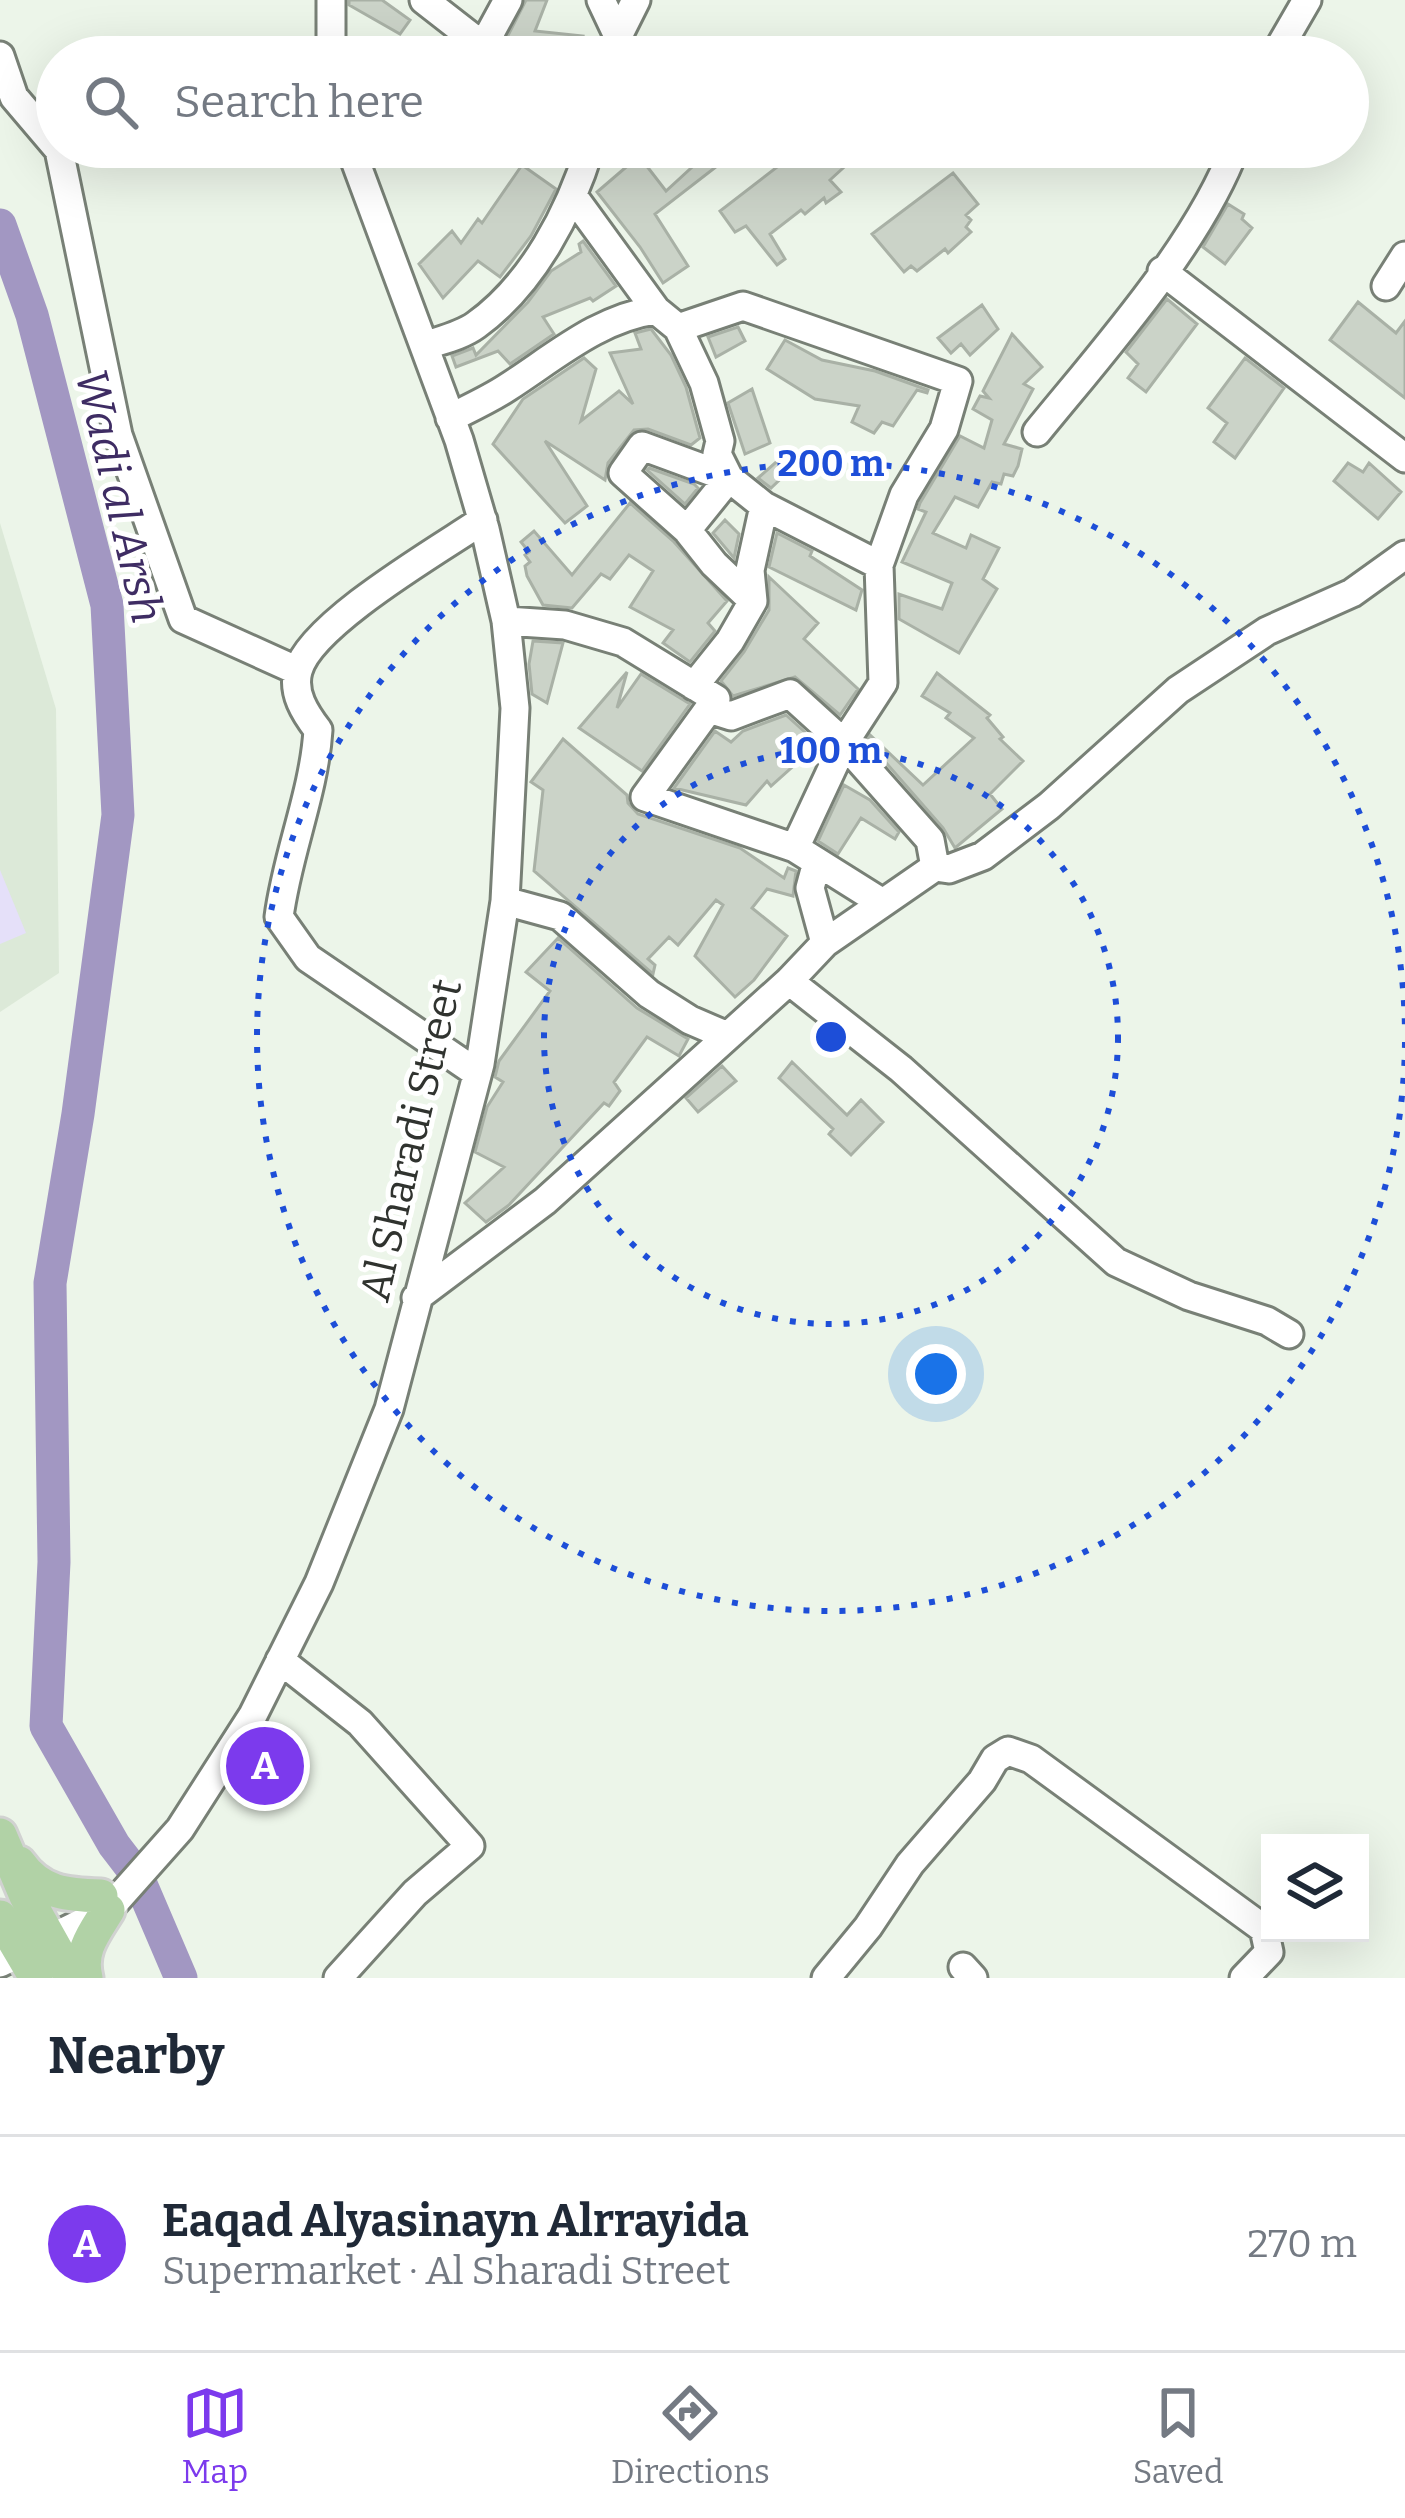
<!DOCTYPE html>
<html lang="en">
<head>
<meta charset="utf-8">
<style>
  :root { --surface:#fff; --page:#f6f6f7; --text:#1f2937; --muted:#747a83; --line:#e0e1e3; --accent:#7c3aed }
  body { margin:0; font-family:Bitter,serif; background:var(--page); color:var(--text) }
  .controls { position:absolute; right:36px; bottom:36px; display:grid; overflow:hidden; border-radius:0px; box-shadow:0 12px 48px #0002 }
  .controls button { width:108px; height:108px; display:grid; place-items:center; padding:0; border:0; border-bottom:3px solid var(--line); background:var(--surface); color:var(--text); font:60px sans-serif }
  .you { position:absolute; left:936px; top:1374px; width:42px; height:42px; margin:-30px; border:9px solid #fff; border-radius:50%; background:#1a73e8; box-shadow:0 0 0 18px #1a73e833 }
  .badge { display:grid; place-items:center; width:78px; height:78px; border-radius:50%; background:var(--accent); color:#fff; font-size:39px; font-weight:700 }
  .pin { position:absolute; translate:-50% -50%; border:6px solid #fff; box-shadow:0 3px 12px #0006 }
  .list { margin:0; padding:0; list-style:none }
  h2 { display:flex; justify-content:space-between; align-items:center; height:156px; margin:0; padding:0 48px; font-size:51px }
  h2 small { font-size:39px; font-weight:400; color:var(--muted) }
  .list li { display:grid; grid-template-columns:78px 1fr auto; gap:36px; align-items:center; box-sizing:border-box; height:216px; padding:0 48px; border-top:3px solid var(--line) }
  .list b { display:block; font-size:45px; white-space:nowrap }
  .list p { margin:0; font-size:39px; white-space:nowrap; color:var(--muted) }
  .list em { font-size:39px; font-style:normal; color:var(--muted) }
  .icon { flex:none; width:66px; height:66px; fill:none; stroke:currentColor; stroke-width:2; stroke-linecap:round; stroke-linejoin:round }
  .map { position:relative; flex:none; width:1405px; height:1978px; overflow:hidden }
  .search { position:absolute; background:var(--surface); box-shadow:0 12px 48px #0002; left:36px; right:36px; top:36px; height:132px; display:flex; align-items:center; gap:30px; box-sizing:border-box; padding:0 42px; border-radius:66px; color:var(--muted); font-size:45px }
  .sheet { height:372px; background:var(--surface) }
  nav { display:flex; justify-content:space-around; align-items:center; box-sizing:border-box; height:168px; border-top:3px solid var(--line); background:var(--surface); font-size:33px; color:var(--muted) }
  nav a { display:grid; justify-items:center; gap:6px }
  nav .on { color:var(--accent) }
  .map>svg:first-child { display:block }
  .built { fill:#dce9d8 }
  .pitch { fill:#e5e0f9 }
  .lines { fill:none; stroke-linecap:round; stroke-linejoin:round }
  .river { stroke:#a297c2; stroke-width:33 }
  .building { fill:#cbd3c8; stroke:#a9b1a6; stroke-width:3 }
  .minor-casing { stroke:#788076; stroke-width:33 }
  .major-casing { stroke:#d1d2d1; stroke-width:39 }
  .minor { stroke:#fff; stroke-width:27 }
  .major { stroke:#b1d2a6; stroke-width:33 }
  .ring { fill:none; stroke:#1d4ed8; stroke-width:6; stroke-dasharray:6 12 }
  .labels { text-anchor:middle; stroke-width:10; stroke-linejoin:round; paint-order:stroke }
  .street-label { font-size:42px; fill:#30332f; stroke:#fff }
  .water-label { font-size:45px; font-style:italic; fill:#3e2c63; stroke:#fff }
  .centre { fill:#1d4ed8; stroke:#fff; stroke-width:6 }
  .ring-label { font-size:36px; text-anchor:middle; font-weight:bold; fill:#1d4ed8; stroke:#fff; stroke-width:10; stroke-linejoin:round; paint-order:stroke }
</style>
</head>
<body>
<div class="map">
<svg width="1405" height="1978" viewBox="0 0 1405 1978">
  <rect width="100%" height="100%" fill="#ecf5e9"/>
  <!-- built -->
  <path class="built" d="M0,523L56,709L59,973L0,1012Z"/>
  <!-- pitch -->
  <path class="pitch" d="M0,870L26,933L0,944Z"/>
  <g class="lines">
    <!-- river -->
    <path class="river" d="M0,225L32,315L107,605L118,815L78,1114L50,1283L54,1562L46,1726L114,1845L137,1875L181,1978"/>
  </g>
  <!-- building -->
  <path class="building" d="M349,0H382L410,20L400,34L349,5Z
    M526,0H547L535,31L583,36L578,57H497Z
    M714,147H722L730,156L655,214L688,266L663,283L640,247L597,192L639,156L666,191Z
    M803,147H846L854,158L830,180L841,192L826,203L824,198L805,214L801,210L770,234L785,259L777,265L746,226L735,232L720,211Z
    M522,165L556,189L531,236L500,277L478,261L443,298L419,264L452,231L461,243L478,219L482,223Z
    M953,173L978,204L966,215L971,220L966,227L971,232L948,253L945,249L917,271L911,266L904,272L872,234Z
    M1228,204L1244,214L1242,219L1252,228L1225,264L1203,247Z
    M583,241L616,286L593,301L590,298L543,317L554,334L510,364L498,351L456,367L452,356L473,348L476,355L528,302L551,271L581,252L579,244Z
    M1167,299L1197,324L1146,392L1128,378L1138,364L1126,352Z
    M1358,302L1396,333L1405,321V398L1330,340Z
    M982,305L998,329L970,355L961,344L951,353L938,338Z
    M738,327L745,341L716,357L708,337Z
    M651,329L671,355L686,387L700,438L691,445L648,429L634,430L608,463L605,480L545,441L587,506L565,523L493,444L523,399L584,358L596,369L581,421L619,391L633,404L610,353L641,349L635,333Z
    M1012,334L1042,367L1024,384L1033,389L1004,444L1022,449L1018,466L1013,476L1004,474L1001,484L992,482L978,507L955,497L933,533L966,548L971,535L999,548L983,579L997,589L959,653L899,619V594L942,609L952,583L902,562L926,512L918,509L920,503L960,436L984,448L992,420L973,409L980,396L989,398L983,391Z
    M785,340L822,360L875,371L928,390L927,393L917,390L893,426L882,422L874,433L852,422L859,406L815,399L767,369Z
    M1245,358L1284,388L1235,458L1214,442L1227,423L1208,408Z
    M752,389L770,443L745,454L728,403Z
    M783,456L794,466L771,488L758,478Z
    M1348,463L1363,472L1369,463L1401,492L1378,519L1334,481Z
    M649,468L694,484L698,488L685,504L647,470Z
    M630,503L674,542L727,601L708,623L715,631L690,662L663,643L673,630L630,607L653,571L629,555L610,579L601,574L572,608L543,605L527,576L525,566L530,562L525,555L529,552L521,542L534,531L572,575Z
    M725,520L739,534L734,558L713,533Z
    M777,533L812,551L810,556L862,590L856,610L769,567Z
    M769,577L818,623L804,639L858,689L840,715L795,677L733,696L721,681L744,652L769,610Z
    M533,641L563,643L547,703L532,694L529,664Z
    M627,672L617,708L641,674L690,704L642,771L579,728Z
    M937,673L990,715L987,718L1003,737L1000,739L1023,761L990,794L1002,809L955,848L943,828L867,741L870,735L923,785L974,738L946,718L950,713L922,696Z
    M786,715L818,744L771,786L767,781L746,805L674,788L715,731L731,742L743,731Z
    M563,739L627,795L628,803L638,814L740,848L784,878L788,868L796,871L793,896L767,889L752,908L787,936L754,980L735,997L695,956L723,905L716,900L678,945L669,937L648,959L655,965L653,974L534,871L543,790L531,782Z
    M844,785L870,800L899,832L895,839L861,818L838,854L818,841Z
    M558,938L637,1008L688,1039L679,1056L647,1037L614,1082L620,1091L609,1106L604,1103L509,1205L486,1222L465,1203L504,1167L475,1152L487,1107L503,1082L495,1077L499,1061L550,991L526,972Z
    M792,1062L847,1115L861,1100L883,1122L851,1155L829,1134L833,1129L779,1078Z
    M722,1066L736,1081L698,1112L686,1098Z"/>
  <g class="lines">
    <!-- minor casing -->
    <g class="minor-casing">
      <path id="minor" d="M331,0V57
        M424,0L483,46L508,0
        M601,0L618,36
        M0,56L14,97L59,150L118,435L183,619L298,671
        M614,57L618,36L636,0
        M1274,57L1307,0
        M1162,271L1405,458
        M1386,286L1405,256
        M656,310L678,328L704,383L720,441L717,454L729,478L764,506L879,565L904,495L944,429L958,381L743,306L678,328
        M424,346C441,340 461,336 476,325C533,284 570,212 590,147
        M450,418C470,408 490,399 508,387C556,356 599,318 656,310L573,196
        M1037,432C1103,351 1199,244 1235,147
        M687,530L729,478L642,446L623,473L687,530L714,564L753,601
        M506,621L565,625L623,642L716,699L645,797L795,848L881,902
        M694,686L730,641L753,601L750,570L764,506
        M712,710L731,716L790,694L844,743L930,840L935,867
        M795,848L844,743L883,683L879,565
        M817,862L810,888L825,943
        M505,901L560,916L649,994L690,1020L725,1035
        M789,981L901,1069L1116,1262L1189,1296L1267,1321L1289,1334
        M477,1073L308,958L279,917C287,854 314,793 318,730C305,713 292,693 298,671C310,624 440,549 483,520
        M416,1298L545,1201L789,981L825,943L935,867L949,869L983,856L1049,806L1178,690L1267,631L1352,593L1405,555
        M280,1660L360,1723L470,1846L415,1893L338,1978
        M0,1963L108,1910L180,1829L253,1715L319,1583L389,1409L480,1064L505,901L515,708L506,621L485,529L459,440L350,147
        M963,1967L973,1978
        M826,1978L868,1927L910,1864L982,1781L995,1759L1008,1751L1031,1759L1264,1929L1269,1952L1244,1978"/>
    </g>
    <!-- major casing -->
    <g class="major-casing">
      <path id="major" d="M0,1835L26,1896L72,1978
        M19,1863C40,1893 66,1895 101,1896
        M0,1917L36,1978
        M86,1978C79,1950 94,1933 108,1910"/>
    </g>
    <!-- minor -->
    <use href="#minor" class="minor"/>
    <!-- major -->
    <use href="#major" class="major"/>
  </g>
  <!-- distance rings -->
  <g class="ring">
    <circle cx="831" cy="1037" r="287"/>
    <path d="M1405 1042A574 574 0 1 1 1405 1032"/>
  </g>
  <g class="labels">
    <!-- street labels -->
    <g class="street-label">
      <text transform="translate(410 1140) rotate(-77)" y="15">Al Sharadi Street</text>
    </g>
    <!-- water labels -->
    <g class="water-label">
      <text transform="translate(120 496) rotate(77)" y="16">Wadi al Arsh</text>
    </g>
  </g>
  <circle cx="831" cy="1037" r="18" class="centre"/>
  <g class="ring-label">
    <text x="831" y="476">200 m</text>
    <text x="831" y="763">100 m</text>
  </g>
</svg>
<div class="controls">
<button><svg class="icon" aria-label="layers" viewBox="0 0 24 24"><path d="M12 4l9 5-9 5-9-5zM3 14l9 5 9-5"/></svg></button>
</div>
<div class="you"></div>
<div class="pin badge" style="left:265px;top:1766px">A</div>
<div class="search"><svg class="icon" aria-label="search" viewBox="0 0 24 24"><circle cx="10" cy="10" r="6"/><path d="M15 15l6 6"/></svg>Search here</div>
</div>
<section class="sheet">
<h2>Nearby<small></small></h2>
<ul class="list">
<li><span class="badge">A</span><div><b>Eaqad Alyasinayn Alrrayida</b><p>Supermarket · Al Sharadi Street</p></div><em>270 m</em></li>
</ul>
</section>
<nav>
<a class="on"><svg class="icon" aria-label="map" viewBox="0 0 24 24"><path d="M3 6l6-2 6 2 6-2v14l-6 2-6-2-6 2zM9 4v14M15 6v14"/></svg>Map</a>
<a><svg class="icon" aria-label="directions" viewBox="0 0 24 24"><path d="M12 3l9 9-9 9-9-9zM9 14v-3h6M13 9l2 2-2 2"/></svg>Directions</a>
<a><svg class="icon" aria-label="saved" viewBox="0 0 24 24"><path d="M7 4h10v16l-5-4-5 4z"/></svg>Saved</a>
</nav>
</body>
</html>
